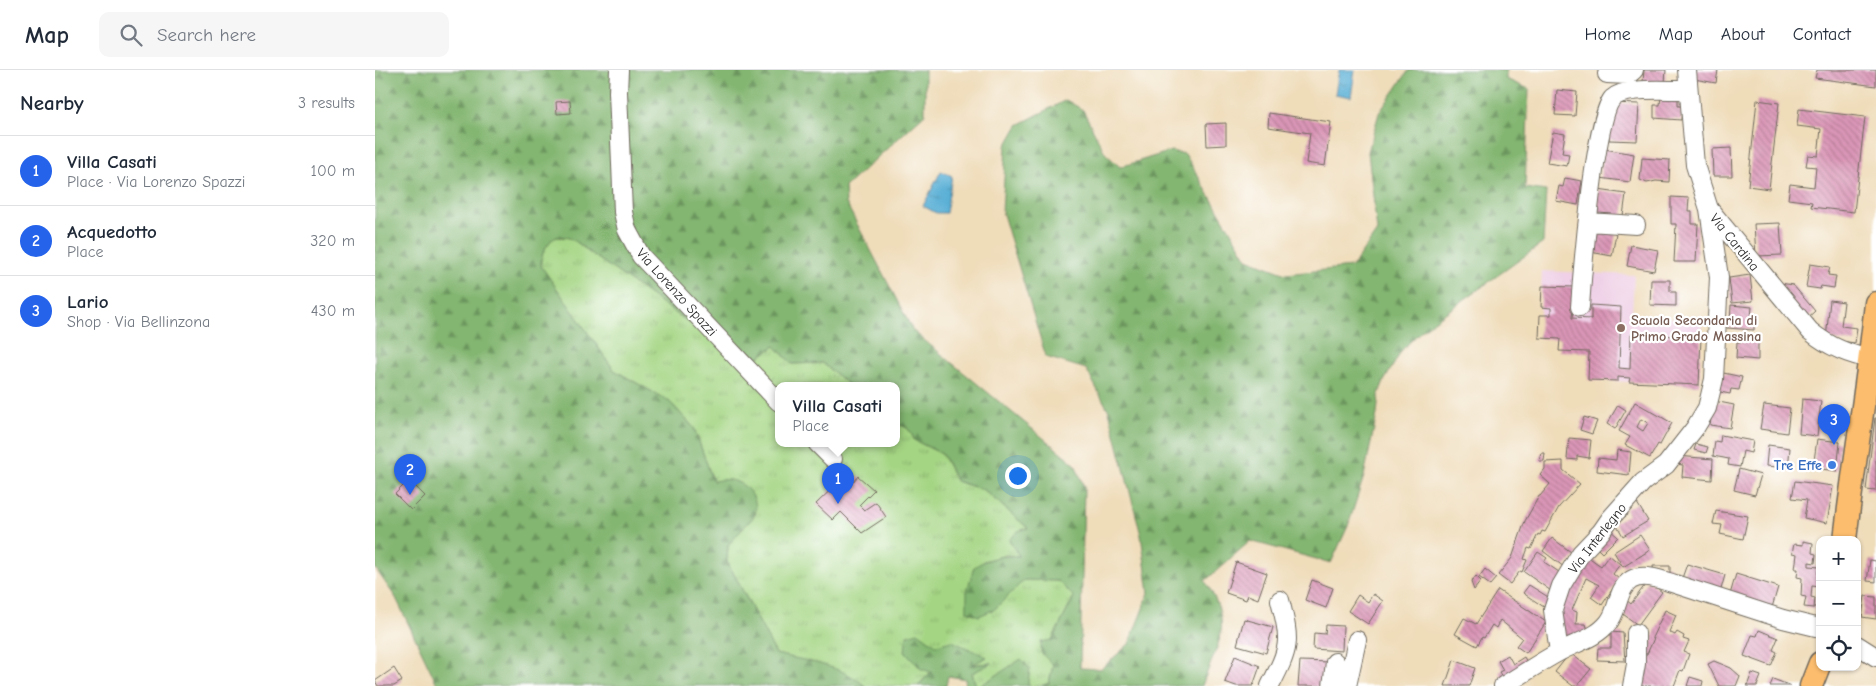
<!DOCTYPE html>
<html lang="en">
<head>
<meta charset="utf-8">
<style>
  :root { --surface:#fff; --page:#f6f6f7; --text:#1f2937; --muted:#747a83; --line:#e0e1e3; --accent:#2563eb }
  body { margin:0; font-family:"Comic Neue",sans-serif; background:var(--page); color:var(--text) }
  .controls { position:absolute; right:15px; bottom:15px; display:grid; overflow:hidden; border-radius:10px; box-shadow:0 1px 4px #0004 }
  .controls button { width:45px; height:45px; display:grid; place-items:center; padding:0; border:0; border-bottom:1px solid var(--line); background:var(--surface); color:var(--text); font:25px sans-serif }
  .you { position:absolute; left:642px; top:405px; width:18px; height:18px; margin:-12px; border:4px solid #fff; border-radius:50%; background:#1a73e8; box-shadow:0 0 0 8px #1a73e833 }
  .badge { display:grid; place-items:center; width:32px; height:32px; border-radius:50%; background:var(--accent); color:#fff; font-size:16px; font-weight:700 }
  .pin { position:absolute; translate:-50% -41px; filter:drop-shadow(0 1px 2px #0008) }
  .pin::after { content:''; position:absolute; top:26px; width:18px; height:15px; background:inherit; clip-path:polygon(0 0,100% 0,50% 100%) }
  .popup { position:absolute; left:400px; top:312px; width:125px; height:65px; box-sizing:border-box; display:grid; place-content:center; border-radius:10px; background:var(--surface); filter:drop-shadow(0 1px 4px #0005); font-size:16px; white-space:nowrap; color:var(--muted) }
  .popup b { font-size:19px; color:var(--text) }
  .popup::after { content:''; position:absolute; left:50%; top:100%; margin-left:-10px; border:10px solid transparent; border-top-color:var(--surface) }
  .list { margin:0; padding:0; list-style:none }
  h2 { display:flex; justify-content:space-between; align-items:center; height:65px; margin:0; padding:0 20px; font-size:21px }
  h2 small { font-size:16px; font-weight:400; color:var(--muted) }
  .list li { display:grid; grid-template-columns:32px 1fr auto; gap:15px; align-items:center; box-sizing:border-box; height:70px; padding:0 20px; border-top:1px solid var(--line) }
  .list b { display:block; font-size:19px; white-space:nowrap }
  .list p { margin:0; font-size:16px; white-space:nowrap; color:var(--muted) }
  .list em { font-size:16px; font-style:normal; color:var(--muted) }
  .icon { flex:none; width:28px; height:28px; fill:none; stroke:currentColor; stroke-width:2; stroke-linecap:round; stroke-linejoin:round }
  .map { position:relative; flex:none; width:1501px; height:616px; overflow:hidden }
  header { display:flex; align-items:center; gap:30px; box-sizing:border-box; height:70px; padding:0 25px; background:var(--surface); border-bottom:1px solid var(--line) }
  header strong { font-size:24px }
  nav { display:flex; gap:28px; margin-inline-start:auto; font-size:18px }
  .search { width:350px; height:45px; background:var(--page); display:flex; align-items:center; gap:12px; box-sizing:border-box; padding:0 18px; border-radius:10px; color:var(--muted); font-size:19px }
  main { display:flex }
  aside { flex:1; background:var(--surface) }
  .map>svg:first-child { display:block }
  .built { fill:#efd0e6 }
  .grass { fill:url(#grass-tufts); stroke:#688057 }
  .forest { fill:url(#forest-firs); stroke:#57704e }
  .water { fill:url(#water-ripples); stroke:#426d80 }
  .building { fill:url(#building-back-hatch); fill-rule:evenodd }
  .lines { fill:none; stroke-linecap:round; stroke-linejoin:round }
  .minor-casing { stroke:#70695d; stroke-width:20 }
  .major-casing { stroke:#70695d; stroke-width:25 }
  .minor { stroke:#fff; stroke-width:18 }
  .major { stroke:#fcbd6e; stroke-width:22 }
  .education-dot { fill:#8d6e63; stroke:#fff; stroke-width:2 }
  .shop-dot { fill:#3f7fe0; stroke:#fff; stroke-width:2 }
  .labels { text-anchor:middle; stroke-width:4.5; stroke-linejoin:round; paint-order:stroke }
  .street-label { font-size:14px; fill:#2b2b2b; stroke:#fff }
  .education-label { font-size:14px; font-weight:bold; fill:#785e54; stroke:#fff; text-anchor:start }
  .shop-label { font-size:14px; font-weight:bold; fill:#366cbe; stroke:#fff; text-anchor:end }
</style>
</head>
<body>
<header>
<strong>Map</strong>
<div class="search"><svg class="icon" aria-label="search" viewBox="0 0 24 24"><circle cx="10" cy="10" r="6"/><path d="M15 15l6 6"/></svg>Search here</div>
<nav><a>Home</a><a>Map</a><a>About</a><a>Contact</a></nav>
</header>
<main>
<aside>
<h2>Nearby<small>3 results</small></h2>
<ul class="list">
<li><span class="badge">1</span><div><b>Villa Casati</b><p>Place · Via Lorenzo Spazzi</p></div><em>100 m</em></li>
<li><span class="badge">2</span><div><b>Acquedotto</b><p>Place</p></div><em>320 m</em></li>
<li><span class="badge">3</span><div><b>Lario</b><p>Shop · Via Bellinzona</p></div><em>430 m</em></li>
</ul>
</aside>
<div class="map">
<svg width="1501" height="616" viewBox="0 0 1501 616">
  <defs>
    <pattern id="grass-tufts" width="24" height="20" patternUnits="userSpaceOnUse" patternTransform="scale(1.25)"><rect width="24" height="20" fill="#a4d583"/><path d="M3 7l-1-3M5 7V3M7 7l1-3M15 17l-1-3M17 17v-4M19 17l1-3" fill="none" stroke="#8db771"/></pattern>
    <pattern id="forest-firs" width="22" height="20" patternUnits="userSpaceOnUse" patternTransform="scale(1.25)"><rect width="22" height="20" fill="#83b671"/><path d="M5 1l3.5 6h-7zM16 11l3.5 6h-7z" fill="#6b945d"/></pattern>
    <pattern id="water-ripples" width="26" height="14" patternUnits="userSpaceOnUse" patternTransform="scale(1.25)"><rect width="26" height="14" fill="#58afd5"/><path d="M2 4q2-2 4 0t4 0M15 11q2-2 4 0t4 0" fill="none" stroke="#498fad"/></pattern>
    <pattern id="building-back-hatch" width="6" height="6" patternUnits="userSpaceOnUse" patternTransform="scale(1.25)"><rect width="6" height="6" fill="#db96b7"/><path d="M-1 5l2 2M0 0l6 6M5-1l2 2" fill="none" stroke="#b27b95"/></pattern>
  </defs>
  <rect width="100%" height="100%" fill="#fff"/>
  <filter id="ink" filterUnits="userSpaceOnUse"><feTurbulence type="fractalNoise" baseFrequency=".02" numOctaves="2"/><feDisplacementMap in="SourceGraphic" scale="10" xChannelSelector="R" yChannelSelector="G"/><feConvolveMatrix kernelMatrix="1 2 1 2 8 2 1 2 1" color-interpolation-filters="sRGB"/></filter>
  <filter id="wash" filterUnits="userSpaceOnUse"><feTurbulence type="fractalNoise" baseFrequency=".0096" numOctaves="4" result="noise"/><feDisplacementMap in="SourceGraphic" scale="20" xChannelSelector="R" yChannelSelector="G"/><feGaussianBlur stdDeviation="1.12" result="paint"/><feColorMatrix in="noise" values="0 0 0 0 0 0 0 0 0 0 0 0 0 0 0 0 0 1.4 0 .05"/><feComposite in="paint" operator="in"/></filter>
  <g filter="url(#wash)">
    <rect width="100%" height="100%" fill="#efdcb9"/>
    <!-- built -->
    <path class="built" d="M1167,201L1259,205L1257,246L1327,249L1324,315L1213,310L1214,282L1184,281L1185,269L1164,268Z"/>
    <!-- grass -->
    <path class="grass" d="M182,167L197,168L214,182L336,268L368,277L382,288L400,276L417,294L447,293L474,315H404V373H522V355C532,355 536,361 539,370L567,384L581,411L609,420L654,459L644,486L631,485L608,491L620,539L649,510L683,511L699,527L677,570L666,583L678,595L674,613L666,616H656L653,613L646,590L605,616H601L597,603L615,593L595,595L611,587C588,593 558,596 543,616H490L478,608L453,597L401,584L352,491L353,475L379,446L381,441L354,410L338,411L319,358L295,332L239,300L166,196C166,184 170,172 182,167Z"/>
    <!-- forest -->
    <path class="forest" d="M0,0H550V44L470,117L471,133L538,261L700,394L709,417L705,598L726,599L754,574L774,523L766,465L734,341L711,299L671,287L627,141L631,76L643,55L691,30L708,40L730,83L745,97L796,81L810,84L872,189L911,204L977,197L1002,161L993,82L1004,43L1034,0H1131V9L1154,19L1150,118L1171,121L1168,173L1048,259L1027,280L1008,313L1004,324L1002,344L989,406L973,456L956,493L875,471L830,511C860,557 843,570 827,616H666L674,613L678,595L666,583V572L677,570L699,527L683,511L649,510L620,539L604,546L592,541V521L599,497C613,488 627,485 644,486L634,470L643,461L653,458L609,420L581,411L567,384L539,370C536,361 532,355 522,355V315H474L447,293L417,294L400,276L382,288L368,277L336,268L214,182C202,173 195,163 178,168C170,178 166,183 166,196L239,300L295,332L319,358L338,411C344,410 350,409 355,410C371,412 386,430 379,446L353,475L352,491L401,584C430,591 467,595 490,616H63L21,528L0,498Z
      M543,562L561,575L577,571L612,587L597,595L617,593L597,603L601,616H591L590,609L573,606L571,616H543L556,602L546,599L530,581L532,565Z
      M646,589L655,599L653,613L656,616H605Z"/>
    <!-- water -->
    <path class="water" d="M964,0H980L976,27L960,24Z
      M566,101L577,106L571,143H561L548,136Z"/>
    <g id="blocks">
      <!-- building -->
      <path class="building" d="M1269,0H1291L1290,12H1268Z
        M1321,0H1343L1341,13L1319,9Z
        M1442,0H1501V16L1440,8Z
        M1182,20L1202,22L1200,46L1180,45Z
        M1286,25L1303,26V36H1307L1306,50L1279,48V35H1285Z
        M1382,30L1404,33L1394,119L1373,116Z
        M195,31L196,43L182,44L181,32Z
        M1236,33L1264,34L1262,71L1234,70Z
        M1424,39L1490,47L1479,142L1436,137L1437,132L1413,129L1415,114L1439,117L1441,97L1431,96L1433,85L1443,86L1446,59L1422,56Z
        M894,43L956,52L950,96L931,93L935,63L893,57Z
        M851,53V75L832,76L831,54Z
        M1178,62L1190,64L1187,83L1194,84L1192,96L1172,93Z
        M1356,78L1357,106H1338L1337,79Z
        M1229,79L1259,84L1255,112L1225,108Z
        M1267,88L1295,90L1294,112L1281,111L1272,113L1265,110Z
        M1190,108L1207,111L1203,135L1181,131L1184,116L1188,117Z
        M1223,120L1251,124L1248,146L1220,143Z
        M1296,127L1314,128L1313,141H1317V154H1323L1321,192H1299L1301,154H1296Z
        M1405,153L1407,185L1381,186L1379,154Z
        M1218,159L1241,163L1237,186L1215,182Z
        M1256,175L1283,180L1279,201L1252,196Z
        M1435,194L1455,197L1453,205L1461,206L1459,218L1446,216L1445,219L1431,217Z
        M1375,205L1378,231L1357,233L1354,208Z
        M1276,210H1295V222H1301V236L1275,235Z
        M1405,213L1418,215L1440,241L1429,251Z
        M1167,216L1199,217L1197,248L1216,249V235L1246,237L1244,298L1255,299L1256,264L1326,267L1324,315L1254,312L1255,308L1243,307V311L1213,310L1214,282L1184,281L1185,269L1164,268L1165,245H1176V238L1166,237Z
        M1455,230L1469,232L1466,256L1482,258L1480,273L1451,269Z
        M1356,235L1377,237L1376,247H1379V260L1352,258V253H1355Z
        M1367,266L1383,268V290L1361,288L1362,272H1366Z
        M1344,302L1367,307L1364,320L1356,319L1355,324L1340,321Z
        M1427,329L1446,331L1442,366L1424,364Z
        M1339,331L1359,335L1355,358L1335,355Z
        M1260,332L1297,353L1285,375L1283,374L1275,388L1250,375L1255,367L1244,361ZM1266,349L1273,353L1268,361L1262,357Z
        M1243,335L1251,340L1240,359L1232,354Z
        M1389,335L1415,338L1412,363L1385,359Z
        M1209,347L1222,351L1217,364L1205,360Z
        M1500,348H1501V421L1491,420Z
        M1346,365L1378,371L1376,383L1368,381L1365,397L1353,395L1354,389L1338,386L1340,371L1345,372Z
        M1194,368L1216,370L1214,388L1202,386V390L1192,389Z
        M1442,369L1465,372L1462,401L1438,398Z
        M1321,374L1333,377L1331,383L1319,380Z
        M1393,375L1415,378L1413,398L1391,396Z
        M1242,380L1256,382L1254,405L1222,401L1223,388L1241,390Z
        M1166,383H1170L1169,391H1164Z
        M1302,386L1338,389L1337,410L1307,407L1308,395L1301,394Z
        M1188,391V400L1205,414L1184,437L1170,462L1167,461L1165,465L1163,464L1156,479L1153,478L1149,489L1152,490L1147,502L1145,501L1135,514L1123,505L1137,488L1150,451L1164,426H1165L1175,414L1165,405L1170,399V392Z
        M1364,399L1386,405L1380,425L1359,420Z
        M470,406L477,413L483,406L499,420L484,435L489,440L501,432L511,447L487,463L466,442L458,450L441,434Z
        M34,410L50,426L36,440L20,424Z
        M1420,411L1458,416L1452,453L1429,448L1432,430L1417,428Z
        M1262,433L1273,451L1248,466L1240,452L1253,445L1250,439Z
        M1341,441L1373,446L1368,469L1345,464L1347,455L1338,454Z
        M1234,459L1243,467L1227,483L1219,475Z
        M1265,465L1275,480L1248,497L1239,482Z
        M1177,468L1196,482L1198,479L1203,484L1189,497L1168,481Z
        M1428,471L1438,473L1437,483L1441,484L1440,493L1434,492V496L1444,497L1442,507H1445V517L1437,516L1436,527L1440,528L1439,538L1429,537L1431,527L1426,526L1427,508L1422,507L1423,499H1420L1422,484L1417,483L1419,474L1428,475Z
        M1163,482L1172,488L1169,492L1190,506L1179,523L1149,502Z
        M1209,484L1226,496L1234,485L1245,494L1238,504L1244,509L1227,535L1216,527L1224,515L1211,508L1197,540L1202,542L1201,554H1211L1214,564L1190,575L1182,535Z
        M1495,490L1501,491V512L1492,511Z
        M861,492L892,503L883,529L873,525L871,530L851,523Z
        M1312,494L1350,505L1345,523L1306,511Z
        M1278,496H1295V507L1279,505Z
        M1110,499L1121,508L1115,515L1104,507Z
        M1361,504L1403,517L1396,541L1354,528Z
        M1101,506L1106,511L1099,520L1096,512Z
        M937,510L958,518L951,538L930,530Z
        M1273,511L1287,522L1263,555L1241,539L1249,528L1256,534Z
        M1154,515L1178,530L1175,541L1148,523Z
        M1123,520L1171,552L1151,583L1141,576L1147,568L1125,550L1121,558L1117,555L1109,568L1107,567L1102,576L1080,564L1089,548L1101,554Z
        M998,524L1008,531L993,554L973,541L983,525L993,532Z
        M1490,526L1501,527V549L1487,547Z
        M1290,540L1301,545L1294,562L1300,565L1302,562L1309,566L1308,569L1314,571L1309,582L1314,584L1308,601L1305,600L1299,616H1259L1270,584H1272L1279,568H1277Z
        M869,549L898,557L891,583L862,575Z
        M951,555L968,556L967,581L938,579L939,563L950,564Z
        M1384,560L1403,568L1398,580L1402,582L1396,596L1369,586L1377,565L1382,566Z
        M1236,562L1248,563L1250,591L1222,590L1223,578H1236Z
        M1195,583L1216,599L1202,616H1198L1180,602Z
        M1133,585L1138,594L1149,587L1155,598L1131,613L1124,602L1128,600L1123,591Z
        M860,586L885,596L878,616H861L850,612Z
        M1079,590L1100,598L1094,616H1070Z
        M925,591L955,592L954,616H923Z
        M1339,591L1356,598L1365,606L1361,616H1344L1333,594Z
        M19,598L27,611L19,616H3L0,611Z
        M1377,603L1386,606L1382,616H1372Z
        M1315,607L1328,611L1327,616H1312Z
        M1398,609L1416,616H1395Z"/>
    </g>
  </g>
  <g filter="url(#ink)">
    <use href="#blocks" fill-opacity="0" stroke="#70695d" stroke-width="1"/>
    <g class="lines">
      <!-- minor casing -->
      <g class="minor-casing">
        <path id="minor" d="M244,0L243,22L248,142L252,160L266,186L404,332
          M1312,0L1320,95L1334,139L1435,261C1454,277 1477,286 1501,290
          M1232,4L1253,5L1259,0
          M1213,152L1261,155
          M1205,237C1207,206 1220,43 1238,28C1251,16 1294,21 1312,20
          M442,373L458,389
          M1482,575L1501,587
          M1184,582L1178,540L1186,516L1206,483L1226,462L1235,449L1268,412L1291,395L1320,358L1332,338L1339,309L1344,207L1334,139
          M895,616C915,577 916,573 905,530
          M957,616L960,592
          M972,616L982,570
          M1128,616C1147,605 1165,592 1184,582C1200,573 1221,568 1233,553C1244,541 1241,520 1256,510C1268,503 1285,509 1297,513L1408,549L1445,558
          M1257,616L1261,594V563"/>
      </g>
      <!-- major casing -->
      <g class="major-casing">
        <path id="major" d="M1470,470C1479,391 1493,312 1501,233
          M1436,616L1445,593"/>
      </g>
      <!-- minor -->
      <use href="#minor" class="minor"/>
      <!-- major -->
      <use href="#major" class="major"/>
    </g>
  </g>
  <!-- markers -->
  <circle class="education-dot" cx="1246" cy="258" r="5"/>
  <circle class="shop-dot" cx="1457" cy="395" r="5"/>
  <g class="labels">
    <!-- street labels -->
    <g class="street-label">
      <text transform="translate(1360 172) rotate(51)" y="5">Via Cardina</text>
      <text transform="translate(302 222) rotate(48)" y="5">Via Lorenzo Spazzi</text>
      <text transform="translate(1222 468) rotate(-52)" y="5">Via Interlegno</text>
    </g>
    <!-- education labels -->
    <g class="education-label">
      <text x="1256" y="255">Scuola Secondaria di<tspan x="1256" dy="16">Primo Grado Massina</tspan></text>
    </g>
    <!-- shop labels -->
    <g class="shop-label">
      <text x="1447" y="400">Tre Effe</text>
    </g>
  </g>
</svg>
<div class="controls">
<button>+</button>
<button>−</button>
<button><svg class="icon" aria-label="locate" viewBox="0 0 24 24"><circle cx="12" cy="12" r="6"/><path d="M12 2v4M12 18v4M2 12h4M18 12h4"/></svg></button>
</div>
<div class="you"></div>
<div class="pin badge" style="left:463px;top:434px">1</div>
<div class="popup"><b>Villa Casati</b>Place</div>
<div class="pin badge" style="left:35px;top:425px">2</div>
<div class="pin badge" style="left:1459px;top:375px">3</div>
</div>
</main>
</body>
</html>
